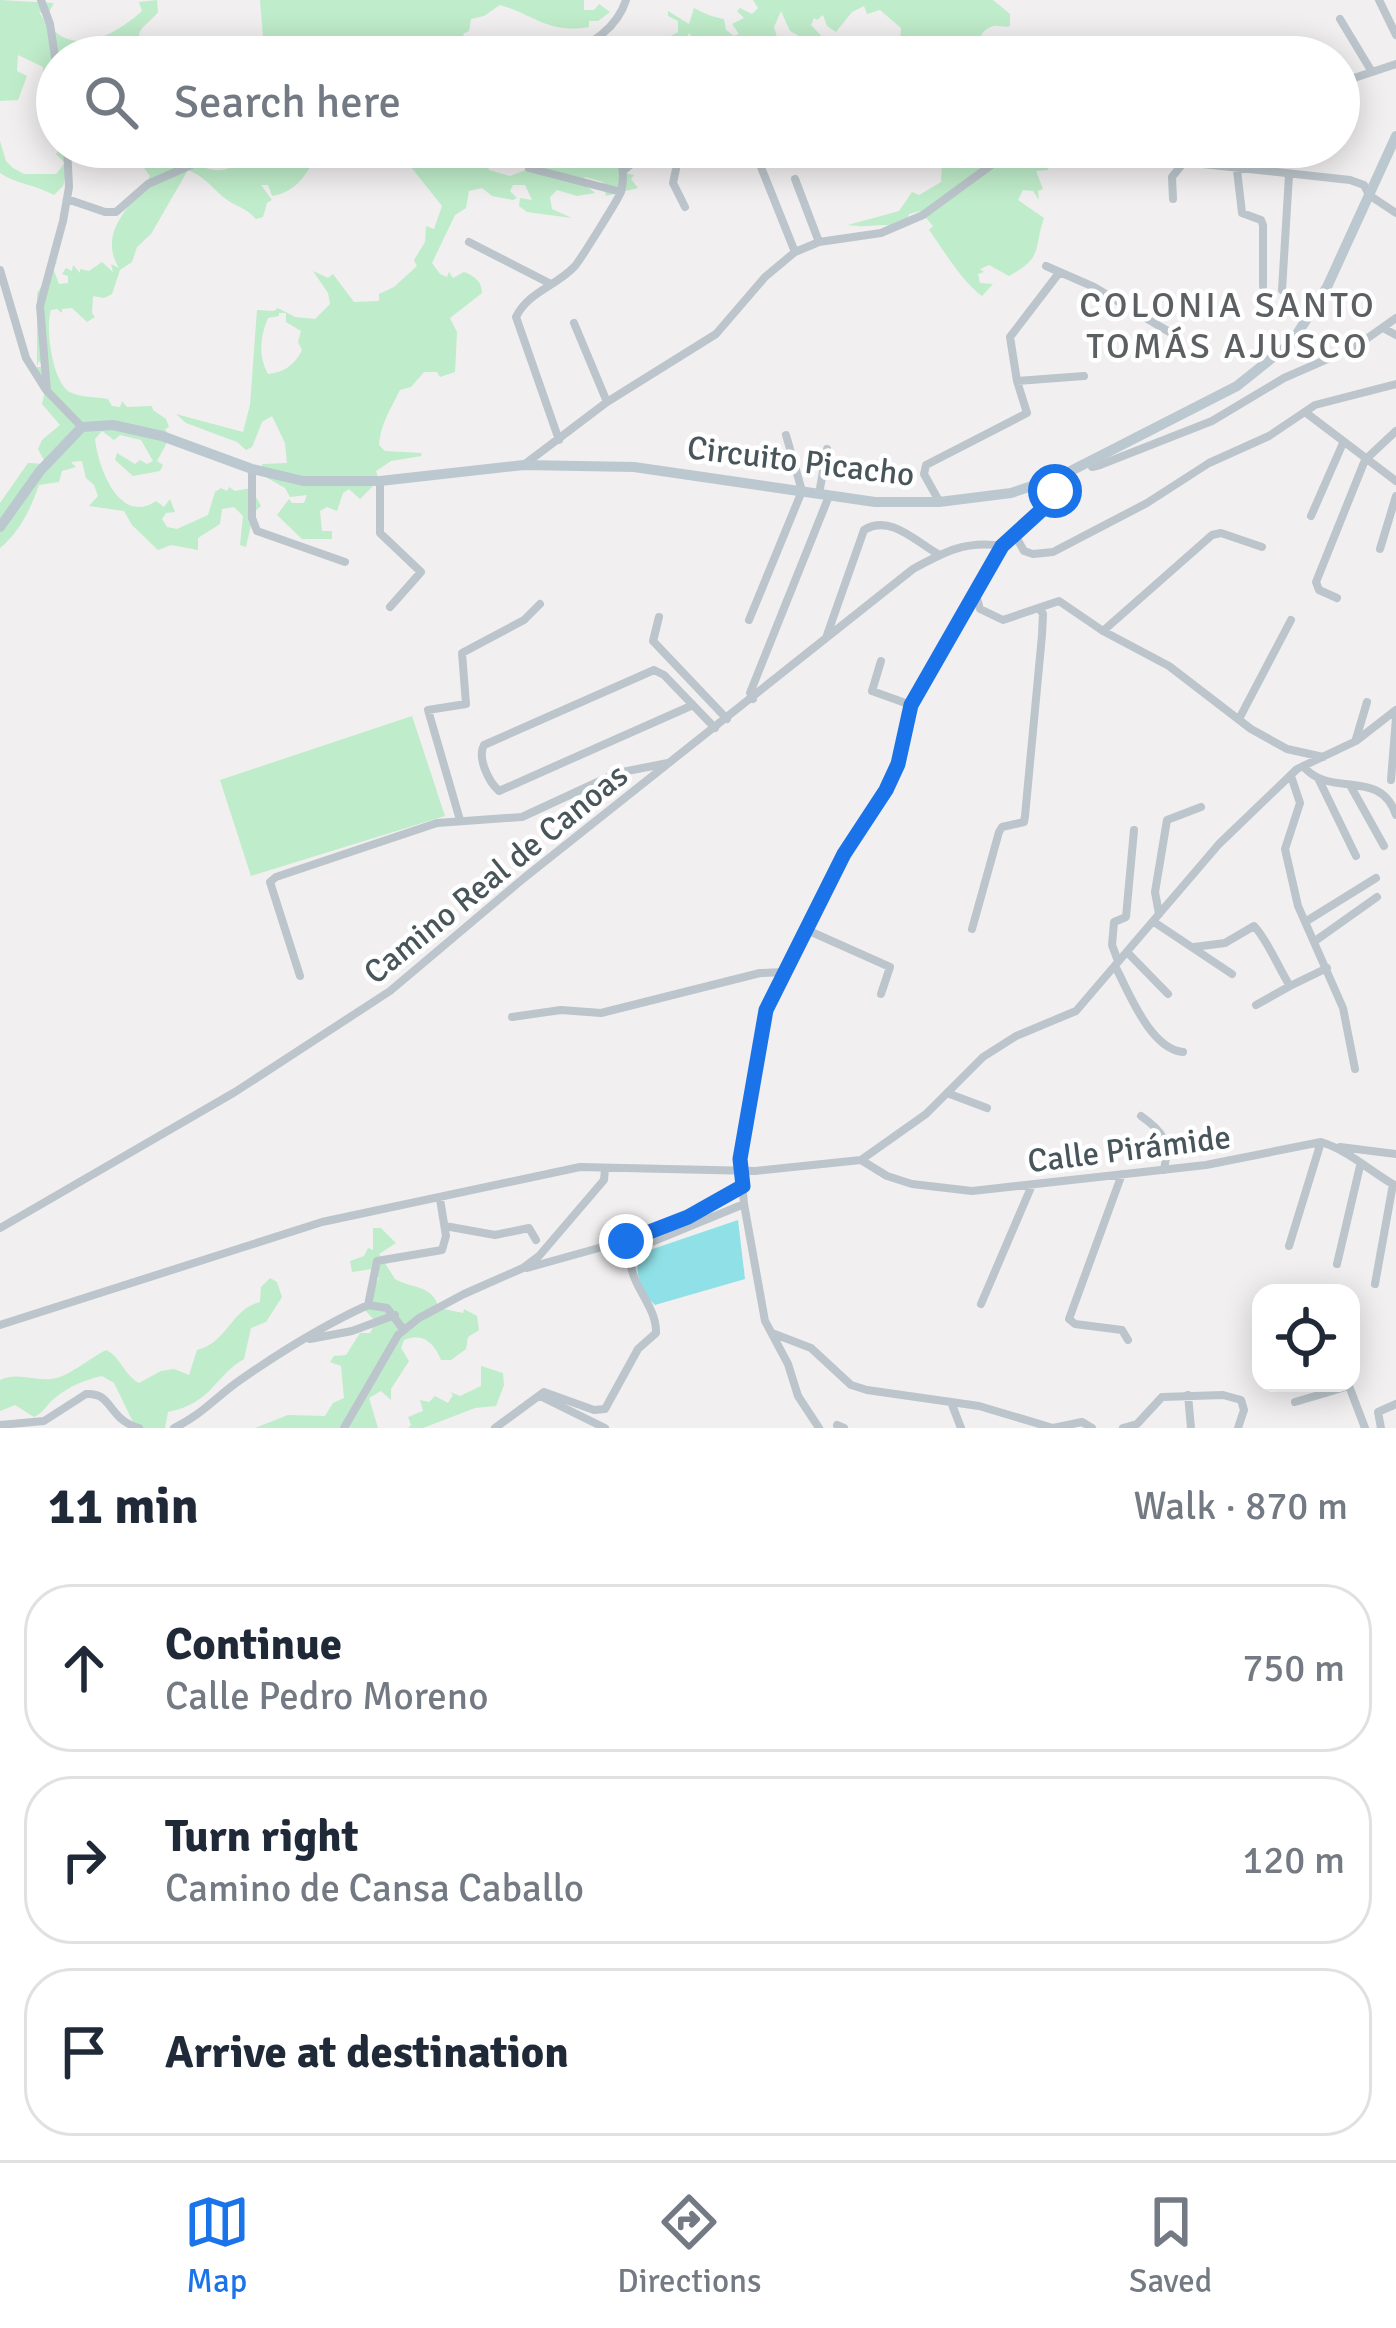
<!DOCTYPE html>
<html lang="en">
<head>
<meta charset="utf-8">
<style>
  :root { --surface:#fff; --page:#f6f6f7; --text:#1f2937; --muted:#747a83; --line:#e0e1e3; --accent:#1a73e8 }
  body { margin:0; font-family:Signika,sans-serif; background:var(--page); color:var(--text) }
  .controls { position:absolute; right:36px; bottom:36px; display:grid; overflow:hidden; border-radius:24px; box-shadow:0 6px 30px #0003 }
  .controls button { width:108px; height:108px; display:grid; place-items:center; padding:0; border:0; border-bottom:3px solid var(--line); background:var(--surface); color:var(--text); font:60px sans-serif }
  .stop { position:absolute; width:36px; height:36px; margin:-27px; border:9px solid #1a73e8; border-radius:50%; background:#fff }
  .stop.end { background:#1a73e8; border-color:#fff; box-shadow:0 3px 12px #0008 }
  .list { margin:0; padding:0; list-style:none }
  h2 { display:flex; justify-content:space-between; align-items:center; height:156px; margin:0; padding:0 48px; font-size:51px }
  h2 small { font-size:39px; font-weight:400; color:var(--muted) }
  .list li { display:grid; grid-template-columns:78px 1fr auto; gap:36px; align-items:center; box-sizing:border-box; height:168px; margin:0 24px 24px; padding:0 24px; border:3px solid var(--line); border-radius:48px }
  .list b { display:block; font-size:45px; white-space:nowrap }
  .list p { margin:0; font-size:39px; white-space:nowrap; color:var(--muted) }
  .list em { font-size:39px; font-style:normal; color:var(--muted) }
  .icon { flex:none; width:66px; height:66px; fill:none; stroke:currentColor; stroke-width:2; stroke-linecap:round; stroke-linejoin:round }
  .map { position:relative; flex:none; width:1396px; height:1428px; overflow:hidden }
  .search { position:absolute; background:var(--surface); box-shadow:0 6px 30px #0003; left:36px; right:36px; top:36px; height:132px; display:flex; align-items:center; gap:30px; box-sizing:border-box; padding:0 42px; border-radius:66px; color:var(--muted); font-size:45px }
  .sheet { height:732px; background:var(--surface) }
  nav { display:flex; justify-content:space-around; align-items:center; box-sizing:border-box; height:168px; border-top:3px solid var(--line); background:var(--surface); font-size:33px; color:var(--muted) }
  nav a { display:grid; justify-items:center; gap:6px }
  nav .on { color:var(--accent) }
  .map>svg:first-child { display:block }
  .green { fill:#bfecca; fill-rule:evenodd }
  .water { fill:#8fe1e7 }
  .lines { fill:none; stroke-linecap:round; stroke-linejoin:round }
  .street { stroke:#bbc5cb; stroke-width:8 }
  .secondary { stroke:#bbc8cf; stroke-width:10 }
  .route { stroke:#1a73e8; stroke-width:15 }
  .labels { text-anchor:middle; stroke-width:9; stroke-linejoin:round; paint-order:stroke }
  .street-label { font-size:33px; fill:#48555b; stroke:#fff }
  .neighbourhood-label { font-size:36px; letter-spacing:3px; fill:#5c6063; stroke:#fff }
</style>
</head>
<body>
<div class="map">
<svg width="1396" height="1428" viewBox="0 0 1396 1428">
  <rect width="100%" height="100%" fill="#f1efef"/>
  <!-- green -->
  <path class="green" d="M0,0L54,3L47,15L39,12C66,60 108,41 142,11L139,2L157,0L158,12C140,33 135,25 142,57H57V147H73L77,161H69L63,186L54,195C37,185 16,184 0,173V141L6,161L13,168L24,174H56L65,163L56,154L59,150L45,124L49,119L44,100L54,88L49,76L43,73V67L18,55L17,71L27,76L18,100L0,101Z
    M260,0H584V10H594L599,4L610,12L598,21H589V27C548,34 537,16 500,5L484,16L471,19L469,31L463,34L473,57H273L263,37Z
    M753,0H993L1010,14V26C1005,28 999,25 994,26C977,30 976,48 978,57H883L899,55L901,28L880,10L867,14L864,6L852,12L836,32L827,26L823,15L817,20L814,18L811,25L827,42L819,36L810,42L790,31L781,11L774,27L779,44L769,45L775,57L763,54L761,57H726L723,53L699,57L703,51L689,33L685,40L690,46L687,52H675L670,57L665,52L667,38L678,32V21L668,16V11L689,24L694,8C705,14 713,17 724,19L726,30L734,36L739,34L732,24L744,18L737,11L740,8L752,14L758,8Z
    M266,147H322C309,168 300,192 272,196L268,185H261L272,200L267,203L263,217L256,219C246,207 233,206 222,196C210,185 203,176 188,170L151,234L137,247L132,262L120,270L112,294L104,298L93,296L92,313L95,317L87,322L72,308L62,309V313L57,309L51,310C45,326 52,386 72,393C80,397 96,397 108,399L112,406L120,407L122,401L127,407L152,406L153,410L166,419L169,427L165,429L170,437L157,461L163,465L160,471L133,476L115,460L117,453L135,464L140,460L147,464L153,461L141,440L120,435L114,440L102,431L95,439C98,468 120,526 156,501L164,507L170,499L175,512L166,513L162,519L167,527L177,529L208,515L215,492L221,488L227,491L229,487L235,491L251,488L261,506L254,512L246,547L240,545L243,516L234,507L222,509L220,524L198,538V550L171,545L158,550L132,525L124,511L89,506L98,496L94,485L86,478L82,461L71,462L76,467L62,471L59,482L39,485C31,507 21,531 0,548V503L28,463L46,464L38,449L42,440L60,425L42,404L45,391L36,367H44L39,361L37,366V293L48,277L49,262H57L53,268L59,284L68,283V276L62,274L66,268L72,271L73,265L80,273V269L89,271L102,262L113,272L111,264L119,268C96,230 135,204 150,176L144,168L146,154L139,151L155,156L162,164H176L188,156C214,179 231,172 254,151L261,154Z
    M395,147H485L488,151L483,155L489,170L510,176L528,169L523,147L537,150L545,157L552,147H633V156L623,162L625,173L634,175L631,179L638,188L606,196L603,182L585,177L582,182L595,193L577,196L557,190L550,197L552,209L572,218L527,212L519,206L520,198L532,200L525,185H513L510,191L517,198L513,200L492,196L482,188L469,191L466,208L455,215L432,263L440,274L447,277L449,272L453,278L464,272C475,276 482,282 482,293L450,318L457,332L455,372L440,377L437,372H424L411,387L400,390C391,408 380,425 379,445L385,451L422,453L421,456L391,461L376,471L379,480L360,499L349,489L343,493L337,511L327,507L320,511L322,531H332V539H302L277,515L289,499L292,503H304L307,495L290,497L285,488L262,475V464L287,463L285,443L272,416L262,422L252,447L246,450L237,442L186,423L176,414L243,432L250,405L257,310L274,311L278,308L295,317L315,319L330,304L328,293L313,271L328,278L333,274L354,302L379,301V294L394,287L417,266L414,260L425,242L426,226L434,229L442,206ZM279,313H286V322L301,331L298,342L302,350C295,366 281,373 268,374C258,356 260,336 268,318L279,316Z
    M921,147H971L982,159L994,161L1007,147L1051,150L1048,170L1036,171L1043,189L1038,191L1039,200L1033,191L1023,190L1018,200L1044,218C1033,250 1044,257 1009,276L989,265L980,269L984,272L978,274L980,283L993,284L982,296C960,279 945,252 929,230L933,226L920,211L909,214L904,228C887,221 867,229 848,225L899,211L912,192L919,195L941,182L942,163Z
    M412,716L445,816L251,876L220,780Z
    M373,1228H381L396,1243L379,1254L395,1279C412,1289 432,1284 439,1308L463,1313L464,1309L477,1316L479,1330L468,1337L466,1349L451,1360H441C434,1343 423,1332 404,1340L401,1348L409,1361L391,1389V1400L381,1391L369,1398L378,1428H255L288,1415L325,1416L333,1403L344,1398L341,1366L330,1362L334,1356L346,1355L360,1333H370L376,1322L364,1309L379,1278L372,1269L352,1272L350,1261L364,1256L368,1248L373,1250Z
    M270,1278L277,1282L282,1297L266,1322L251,1328L244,1359C212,1378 214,1402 168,1412L165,1428H136L114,1383L102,1376C84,1380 70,1386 56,1397C47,1403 45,1412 34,1417L15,1405L0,1411V1380C18,1372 32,1381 51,1379C67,1378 90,1358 106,1350C121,1357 123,1374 139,1383L161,1371L174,1369L189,1375L197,1350C227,1343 231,1309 260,1302L261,1287Z
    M481,1366L503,1373L504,1385L496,1406L475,1408L423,1428H408L411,1425L408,1417L423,1411L420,1400L429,1402L435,1396L448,1403L453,1395L450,1392L460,1396L481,1386Z"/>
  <!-- water -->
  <path class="water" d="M738,1220L745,1279L655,1305C639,1290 636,1276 638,1254Z"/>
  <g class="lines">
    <!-- street -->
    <path class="street" d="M41,0L50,24L57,70
      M1379,0L1396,35
      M1340,19L1372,72
      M91,57C124,47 153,33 183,57
      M566,57C591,43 617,29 626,0
      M1339,83L1396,64
      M67,147L69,187L63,221L40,306L47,391L82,427
      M672,147L679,155L673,183L685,207
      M753,147L795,252
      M1176,155L1179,147
      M529,168L621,192
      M1237,170L1242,213L1261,220L1263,225V286
      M623,171L652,147
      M795,179L819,242
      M67,199L105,212H116L148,184L232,147
      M1173,199L1172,177L1184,162L1350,180L1364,185L1369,195L1396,213
      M469,242L549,283
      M1046,266L1094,287L1171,333
      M0,270L26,358L46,390
      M1282,290L1289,175
      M574,323L607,402
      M1385,329L1396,335
      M1017,381L1084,376
      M1305,412L1396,481
      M559,440L516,317C528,292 556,286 574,267C578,264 618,199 620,194C626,179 622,160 616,147
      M1089,462L1092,467L1100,465L1212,421L1284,378L1355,347L1396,318
      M525,464L607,402L716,334L765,277L795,252L819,242L881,233L923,215L1016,147
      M252,469V518L257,531L345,562
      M380,481V533L421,572L390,607
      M819,494L827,449
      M939,501L924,474L926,465L1027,413L1017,381L1010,337L1059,273
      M1311,516L1343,443
      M1016,537L1024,551L1033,554L1053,552L1147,503L1209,463L1269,436L1315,405L1396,384
      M1380,549L1396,496
      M976,595L980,609L1003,620L1059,601L1103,631L1169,666L1251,729L1287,749L1323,757
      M1337,598L1319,590L1316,582L1365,460L1396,431
      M659,617L653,641L727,719
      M749,620L802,491L786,435
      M1103,631L1212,535L1221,533L1262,547
      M827,635L864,530C890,514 915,541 938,554
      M881,661L872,691L911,705
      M753,699L750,693L829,496
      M693,705L499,791C488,781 477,757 484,745L654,670L664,675L715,728
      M1239,719L1291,620
      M1356,739L1367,702
      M1303,766C1330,799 1380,767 1396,815
      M1291,776L1300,803L1285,849L1298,906L1343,1008L1355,1069
      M1319,780L1356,856
      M1391,780L1396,718
      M1350,785L1384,846
      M460,820L428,710L466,704L462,653L524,620L540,604
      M1159,914L1155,892L1167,820L1201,807
      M1154,922L1232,974
      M1305,922L1376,878
      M972,929L999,832L1002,827L1024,822L1025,816L1042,635L1043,614L1039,608
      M807,930L890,967L881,994
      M1315,941L1377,897
      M1194,947L1225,943L1254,926C1267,939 1279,969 1290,986L1327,968
      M1127,952L1168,994
      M1118,961L1112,945L1114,922L1126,917L1134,830
      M1115,966C1129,992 1150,1049 1183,1052
      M300,976L270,882L276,877L437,823L522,817L617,773L668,763
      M1256,1005L1290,986
      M512,1017L561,1010L601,1013L760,973L785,972
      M947,1093L987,1108
      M1141,1116C1164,1132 1170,1142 1164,1170
      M1340,1147L1396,1154
      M861,1160L887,1176L912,1184L972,1191L1206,1165L1321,1142C1348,1150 1371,1172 1396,1186
      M1122,1174L1069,1319L1075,1324L1122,1330L1128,1340
      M445,1226L495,1235L529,1228L536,1240
      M0,1228L235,1092L390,991L524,878L913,569C944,552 966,540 1002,546
      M1289,1246L1321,1142
      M1337,1264L1360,1166
      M527,1268L649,1234L743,1186
      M1375,1284L1393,1184
      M981,1304L1032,1185
      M368,1305L387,1308L403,1329
      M0,1325L322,1222L580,1167L755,1171L861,1160L926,1114L983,1057L1016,1036L1076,1011L1219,844L1297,769L1356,741L1396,710
      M772,1333L811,1348L851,1385L867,1390L979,1406L1053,1428L1082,1422L1092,1428
      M310,1339L352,1331L395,1315
      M1188,1395L1191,1428
      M540,1396L605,1428
      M951,1402L961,1428
      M1295,1402L1349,1386L1365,1428
      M0,1425L44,1421L86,1394C113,1392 107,1419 139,1428
      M837,1425L844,1428
      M174,1428C201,1415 213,1400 236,1383C277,1354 322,1326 368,1305L377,1261L442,1250L446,1236L440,1199
      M344,1428L398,1335L419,1318L464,1294L523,1268L539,1256L604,1180L605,1169
      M495,1428L544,1392L594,1410L605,1409L638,1349L656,1333C657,1306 631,1287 630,1258L637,1248L744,1204
      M819,1428L798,1396L788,1364L765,1321L744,1204L740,1159L762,1020L844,854L886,789L898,764L911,705L1002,546L1047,505L1059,478
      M1123,1428L1137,1424L1162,1397L1223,1395L1241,1400L1244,1410L1238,1428
      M1381,1428L1378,1412L1396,1404"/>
    <!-- secondary -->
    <path class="secondary" d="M0,527L40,471L82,427L113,425L162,436L252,469L303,481H380L524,465L634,467L875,502H939L1011,493L1059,477L1237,386L1292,342L1327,287L1396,136"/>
  </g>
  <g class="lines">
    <!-- route -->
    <path class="route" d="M626,1241L688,1217L743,1186L740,1159L766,1010L844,854L886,790L898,764L911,705L1002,546L1047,505L1055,491"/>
  </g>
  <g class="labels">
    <!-- street labels -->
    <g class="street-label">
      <text transform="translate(801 460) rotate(7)" y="12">Circuito Picacho</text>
      <text transform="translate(495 873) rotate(-39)" y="12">Camino Real de Canoas</text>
      <text transform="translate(1129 1148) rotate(-7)" y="12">Calle Pirámide</text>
    </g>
    <!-- neighbourhood labels -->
    <g class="neighbourhood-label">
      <text x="1228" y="317">COLONIA SANTO<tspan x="1228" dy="41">TOMÁS AJUSCO</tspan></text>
    </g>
  </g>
</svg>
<div class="controls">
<button><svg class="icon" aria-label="locate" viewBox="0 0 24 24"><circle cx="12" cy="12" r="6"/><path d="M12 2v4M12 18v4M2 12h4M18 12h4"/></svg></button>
</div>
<div class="stop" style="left:1055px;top:491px"></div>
<div class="stop end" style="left:626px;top:1241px"></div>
<div class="search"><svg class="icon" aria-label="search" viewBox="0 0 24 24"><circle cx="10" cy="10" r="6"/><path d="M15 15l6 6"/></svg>Search here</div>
</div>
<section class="sheet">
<h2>11 min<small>Walk · 870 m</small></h2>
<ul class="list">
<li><svg class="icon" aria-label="ahead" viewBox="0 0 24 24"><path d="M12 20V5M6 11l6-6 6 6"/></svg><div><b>Continue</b><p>Calle Pedro Moreno</p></div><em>750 m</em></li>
<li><svg class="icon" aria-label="right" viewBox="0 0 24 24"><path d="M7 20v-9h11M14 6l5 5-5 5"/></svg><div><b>Turn right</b><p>Camino de Cansa Caballo</p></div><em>120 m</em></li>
<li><svg class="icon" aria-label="arrive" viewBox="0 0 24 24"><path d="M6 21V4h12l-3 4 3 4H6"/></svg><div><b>Arrive at destination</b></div></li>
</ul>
</section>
<nav>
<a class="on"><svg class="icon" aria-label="map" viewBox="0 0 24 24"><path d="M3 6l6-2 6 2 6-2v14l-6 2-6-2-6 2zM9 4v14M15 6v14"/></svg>Map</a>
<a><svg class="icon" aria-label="directions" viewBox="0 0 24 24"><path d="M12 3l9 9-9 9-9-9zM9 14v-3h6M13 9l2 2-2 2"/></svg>Directions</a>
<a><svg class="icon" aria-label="saved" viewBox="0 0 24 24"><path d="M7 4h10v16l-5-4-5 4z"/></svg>Saved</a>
</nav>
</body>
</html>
